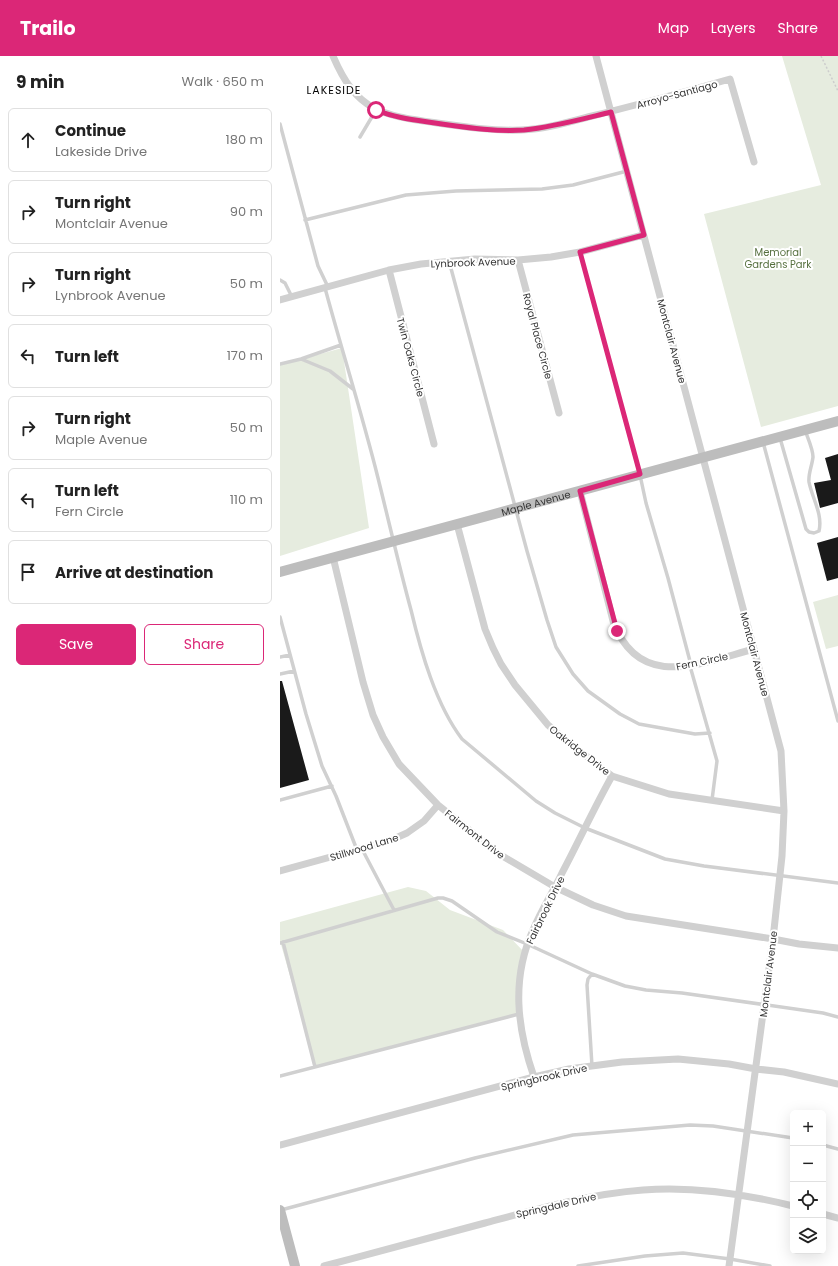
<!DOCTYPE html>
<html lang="en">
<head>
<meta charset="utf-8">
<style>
  :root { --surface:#fff; --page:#f2f2f2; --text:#222; --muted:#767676; --line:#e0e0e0; --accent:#db2777 }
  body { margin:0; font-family:Poppins,sans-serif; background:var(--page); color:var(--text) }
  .controls { position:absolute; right:12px; bottom:12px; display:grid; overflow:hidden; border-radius:6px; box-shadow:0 4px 16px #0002 }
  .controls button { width:36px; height:36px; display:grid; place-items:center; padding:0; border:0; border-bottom:1px solid var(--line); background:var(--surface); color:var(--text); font:20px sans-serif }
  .stop { position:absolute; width:12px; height:12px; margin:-9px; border:3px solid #db2777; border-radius:50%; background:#fff }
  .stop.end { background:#db2777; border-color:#fff; box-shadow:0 1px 4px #0008 }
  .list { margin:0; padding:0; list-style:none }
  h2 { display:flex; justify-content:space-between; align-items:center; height:52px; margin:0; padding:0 16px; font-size:17px }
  h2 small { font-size:13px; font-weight:400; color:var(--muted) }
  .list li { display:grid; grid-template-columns:26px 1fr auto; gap:12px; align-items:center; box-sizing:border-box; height:64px; margin:0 8px 8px; padding:0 8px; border:1px solid var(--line); border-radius:6px }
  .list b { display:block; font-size:15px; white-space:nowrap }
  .list p { margin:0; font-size:13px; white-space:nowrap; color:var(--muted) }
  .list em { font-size:13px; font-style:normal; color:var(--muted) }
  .actions { display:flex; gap:8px; padding:12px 16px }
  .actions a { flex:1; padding:9px 0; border:1px solid var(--accent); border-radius:6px; text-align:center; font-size:14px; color:var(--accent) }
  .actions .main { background:var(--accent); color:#fff }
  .icon { flex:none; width:22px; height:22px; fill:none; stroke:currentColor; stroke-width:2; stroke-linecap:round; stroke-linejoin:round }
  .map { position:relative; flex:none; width:558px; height:1210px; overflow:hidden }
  header { display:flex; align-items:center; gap:24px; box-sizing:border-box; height:56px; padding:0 20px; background:var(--accent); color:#fff }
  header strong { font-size:19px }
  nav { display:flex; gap:22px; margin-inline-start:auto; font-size:14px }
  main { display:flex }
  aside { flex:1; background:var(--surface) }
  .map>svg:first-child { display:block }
  .green { fill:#e6ecdf }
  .building { fill:#1a1a1a }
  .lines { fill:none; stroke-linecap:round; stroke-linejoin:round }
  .path { stroke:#cdcdcd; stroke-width:1.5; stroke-dasharray:2 2; stroke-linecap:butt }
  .lane { stroke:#d0d0d0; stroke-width:3.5 }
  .street { stroke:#d0d0d0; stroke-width:7 }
  .secondary { stroke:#bdbdbd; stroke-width:10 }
  .route { stroke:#db2777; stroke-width:5 }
  .labels { text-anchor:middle; stroke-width:4; stroke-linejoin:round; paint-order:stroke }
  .street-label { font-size:10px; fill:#333; stroke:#fff }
  .park-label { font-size:10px; fill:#56703f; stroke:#fff }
  .neighbourhood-label { font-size:11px; letter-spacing:1px; fill:#000; stroke:#fff }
</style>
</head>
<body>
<header>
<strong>Trailo</strong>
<nav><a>Map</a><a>Layers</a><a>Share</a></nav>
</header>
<main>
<aside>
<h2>9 min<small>Walk · 650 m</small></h2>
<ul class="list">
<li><svg class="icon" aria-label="ahead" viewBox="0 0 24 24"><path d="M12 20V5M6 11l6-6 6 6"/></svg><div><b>Continue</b><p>Lakeside Drive</p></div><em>180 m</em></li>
<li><svg class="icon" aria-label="right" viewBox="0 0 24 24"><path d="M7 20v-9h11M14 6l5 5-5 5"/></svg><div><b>Turn right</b><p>Montclair Avenue</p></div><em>90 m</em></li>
<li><svg class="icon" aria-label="right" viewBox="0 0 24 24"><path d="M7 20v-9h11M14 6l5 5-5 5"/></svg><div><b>Turn right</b><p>Lynbrook Avenue</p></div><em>50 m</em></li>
<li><svg class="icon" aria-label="left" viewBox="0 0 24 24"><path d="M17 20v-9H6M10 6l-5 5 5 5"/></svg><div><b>Turn left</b></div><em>170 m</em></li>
<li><svg class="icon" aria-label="right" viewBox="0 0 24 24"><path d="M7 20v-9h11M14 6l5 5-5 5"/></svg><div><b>Turn right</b><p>Maple Avenue</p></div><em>50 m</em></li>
<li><svg class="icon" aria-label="left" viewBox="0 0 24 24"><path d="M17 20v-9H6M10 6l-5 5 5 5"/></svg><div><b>Turn left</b><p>Fern Circle</p></div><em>110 m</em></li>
<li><svg class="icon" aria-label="arrive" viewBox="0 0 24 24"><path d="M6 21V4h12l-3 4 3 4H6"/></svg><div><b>Arrive at destination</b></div></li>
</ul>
<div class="actions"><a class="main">Save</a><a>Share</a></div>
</aside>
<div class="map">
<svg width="558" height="1210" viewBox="0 0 558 1210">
  <rect width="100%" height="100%" fill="#fff"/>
  <!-- green -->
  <path class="green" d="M502,0H558V350L481,371L424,158L541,129Z
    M62,292L89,472L0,500V309Z
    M558,539V590L546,593L533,546Z
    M128,831L146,835L170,854L223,874L245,897L239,958L36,1011L0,885V866Z"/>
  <!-- building -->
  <path class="building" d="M558,398V447L540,452L534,427L551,424L545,402Z
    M558,481V522L547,525L537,487Z
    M0,625H2L29,724L0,732Z"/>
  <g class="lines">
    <!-- path -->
    <path class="path" d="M541,0L558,35"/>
    <!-- lane -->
    <path class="lane" d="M0,68L38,210L48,231
      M80,81L96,54
      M25,164L126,139L176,135L262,133L293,129L347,115
      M300,196L360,419L366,447L388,522L411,609
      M169,205L247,495L267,564L276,591L293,618L308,635L340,658L359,668L415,678L430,677
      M0,224L5,227L12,241
      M45,232C62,295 82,358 98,422C109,466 119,510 131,554C141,596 156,649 182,683L256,745L275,757L305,772L385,803L424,810L558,827
      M21,303L50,315L73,333
      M0,308L21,303L61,289
      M500,382L526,473L529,476L534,477L539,475C543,458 532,442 529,426C528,418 532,410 533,401C533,393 528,383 525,374
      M483,386L558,665
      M0,561L26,658L42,710L56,740L77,794
      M0,601L10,599
      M410,610L437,705L432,744
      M0,618L14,615
      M0,744L52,730
      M82,793L114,854
      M3,886L35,1011
      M0,887L158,842H163L172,845L217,876L247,888L312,918L345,930L366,934L402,937L543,957L558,961
      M312,918L308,923L307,929L312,1010
      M0,1020L239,958
      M543,1089L558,1093
      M1,1154L195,1102L293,1079L410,1069L433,1070L513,1082
      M298,1210L365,1200L403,1197L450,1203L490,1210"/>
    <!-- street -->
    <path class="street" d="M53,0C77,56 101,59 157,67C185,71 213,75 241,74C265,73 289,66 312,60C358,49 404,36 450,23L474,106
      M316,0L501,695L504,755L502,800L493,883L449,1210
      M238,204L279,357
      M109,214L154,388
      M0,244L109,214L141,208L195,203L238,204L271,201L300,196L363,179
      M300,435L333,565C359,636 421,607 474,593
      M177,468L205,573L213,592L221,608L235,629L268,669L287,685L332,720L389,738L504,755
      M53,501L83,626L93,659L103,681L119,708L158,749L219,798L275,831L313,849L346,860L493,883L519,888L558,892
      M0,815L109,785L127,777L144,765L158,749
      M254,1021C237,972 231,923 253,874C261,854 273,836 282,817C299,785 314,752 332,720
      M0,1089L254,1021L289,1013L342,1006L398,1003L449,1008L476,1013L504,1016L558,1028
      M543,1158L558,1162
      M44,1210C98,1196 152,1181 205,1167C257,1153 309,1138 363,1134C413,1130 465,1138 513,1150"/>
    <!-- secondary -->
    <g class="secondary">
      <path id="s1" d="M0,516L558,365"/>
      <path d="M0,1154L15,1210"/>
    </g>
  </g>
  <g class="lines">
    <!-- route -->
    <path class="route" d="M96,54C115,62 135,64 155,67C184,71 215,76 244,74C273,71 302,63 331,56L364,179L300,196L360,418L300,435L337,575"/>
  </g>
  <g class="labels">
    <!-- street labels -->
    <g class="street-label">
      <text transform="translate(397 38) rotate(-15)" y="4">Arroyo-Santiago</text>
      <text transform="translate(193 206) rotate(-2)" y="4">Lynbrook Avenue</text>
      <text transform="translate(258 280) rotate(75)" y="4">Royal Place Circle</text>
      <text transform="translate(392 285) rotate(75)" y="4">Montclair Avenue</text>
      <text transform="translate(131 301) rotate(75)" y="4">Twin Oaks Circle</text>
      <text dy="4" stroke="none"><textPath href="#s1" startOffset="265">Maple Avenue</textPath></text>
      <text transform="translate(475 598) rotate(75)" y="4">Montclair Avenue</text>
      <text transform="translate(422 605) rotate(-12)" y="4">Fern Circle</text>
      <text transform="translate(300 694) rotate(38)" y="4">Oakridge Drive</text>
      <text transform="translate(195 778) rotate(38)" y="4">Fairmont Drive</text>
      <text transform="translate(84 791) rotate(-17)" y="4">Stillwood Lane</text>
      <text transform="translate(265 854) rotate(-64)" y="4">Fairbrook Drive</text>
      <text transform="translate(488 918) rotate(-83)" y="4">Montclair Avenue</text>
      <text transform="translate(264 1021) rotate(-13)" y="4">Springbrook Drive</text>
      <text transform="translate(276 1149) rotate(-13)" y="4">Springdale Drive</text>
    </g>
    <!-- park labels -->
    <g class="park-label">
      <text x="498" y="200">Memorial<tspan x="498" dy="12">Gardens Park</tspan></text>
    </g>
    <!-- neighbourhood labels -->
    <g class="neighbourhood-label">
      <text x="54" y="38">LAKESIDE</text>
    </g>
  </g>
</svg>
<div class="controls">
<button>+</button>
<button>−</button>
<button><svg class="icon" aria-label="locate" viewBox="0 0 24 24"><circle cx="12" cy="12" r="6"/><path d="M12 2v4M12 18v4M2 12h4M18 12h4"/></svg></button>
<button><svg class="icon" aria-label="layers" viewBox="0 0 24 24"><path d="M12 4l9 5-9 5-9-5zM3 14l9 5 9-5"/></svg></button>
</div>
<div class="stop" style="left:96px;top:54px"></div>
<div class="stop end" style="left:337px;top:575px"></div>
</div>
</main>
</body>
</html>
